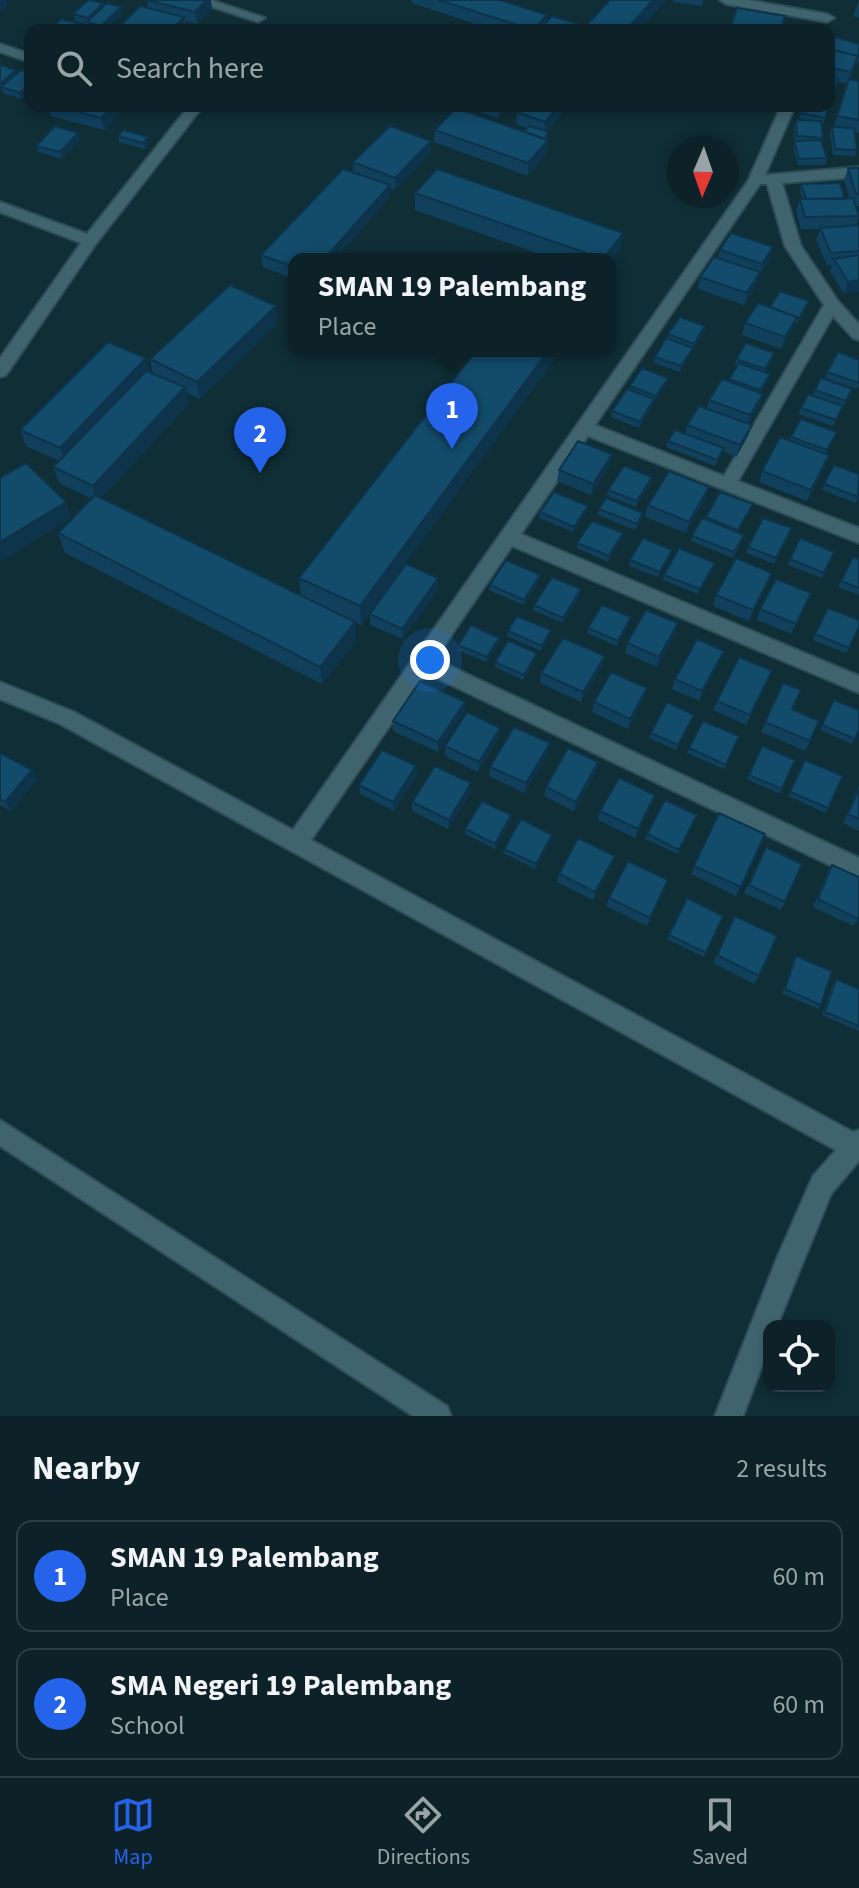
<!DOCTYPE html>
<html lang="en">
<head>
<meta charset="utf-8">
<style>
  :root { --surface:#0c2228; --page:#1a2f34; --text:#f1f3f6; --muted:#9aa4a8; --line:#2c3f45; --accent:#2563eb }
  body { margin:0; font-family:"Source Sans 3",sans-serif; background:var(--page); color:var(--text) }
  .controls { position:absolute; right:24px; bottom:24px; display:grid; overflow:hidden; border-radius:16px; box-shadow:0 4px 12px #0003 }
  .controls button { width:72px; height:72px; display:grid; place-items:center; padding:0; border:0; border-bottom:2px solid var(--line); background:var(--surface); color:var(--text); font:40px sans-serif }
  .compass { position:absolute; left:667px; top:136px; width:72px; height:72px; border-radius:50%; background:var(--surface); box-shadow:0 4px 12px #0003; rotate:182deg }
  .you { position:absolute; left:430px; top:660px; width:28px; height:28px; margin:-20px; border:6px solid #fff; border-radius:50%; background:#1a73e8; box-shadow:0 0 0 12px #1a73e833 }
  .badge { display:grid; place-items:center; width:52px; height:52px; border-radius:50%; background:var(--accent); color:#fff; font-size:26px; font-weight:700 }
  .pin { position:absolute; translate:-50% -66px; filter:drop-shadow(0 2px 4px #0008) }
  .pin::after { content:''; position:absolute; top:42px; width:28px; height:24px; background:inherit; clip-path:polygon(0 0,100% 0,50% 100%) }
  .popup { position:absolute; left:288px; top:253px; width:328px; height:104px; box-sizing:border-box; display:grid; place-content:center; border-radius:16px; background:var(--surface); filter:drop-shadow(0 2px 6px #0005); font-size:26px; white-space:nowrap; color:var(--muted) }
  .popup b { font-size:30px; color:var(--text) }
  .popup::after { content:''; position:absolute; left:50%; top:100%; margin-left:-16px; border:16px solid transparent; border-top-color:var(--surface) }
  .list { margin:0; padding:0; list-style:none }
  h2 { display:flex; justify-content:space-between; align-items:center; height:104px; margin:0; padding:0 32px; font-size:34px }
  h2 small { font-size:26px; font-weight:400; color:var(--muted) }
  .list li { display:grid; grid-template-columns:52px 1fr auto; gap:24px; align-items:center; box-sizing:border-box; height:112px; margin:0 16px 16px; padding:0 16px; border:2px solid var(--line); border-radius:16px }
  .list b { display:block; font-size:30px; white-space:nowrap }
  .list p { margin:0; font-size:26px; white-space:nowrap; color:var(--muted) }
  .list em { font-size:26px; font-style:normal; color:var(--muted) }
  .icon { flex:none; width:44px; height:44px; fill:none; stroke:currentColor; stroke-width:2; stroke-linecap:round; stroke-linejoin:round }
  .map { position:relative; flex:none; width:859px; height:1416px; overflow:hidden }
  .search { position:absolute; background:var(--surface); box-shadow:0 4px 12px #0003; left:24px; right:24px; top:24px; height:88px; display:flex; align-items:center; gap:20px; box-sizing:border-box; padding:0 28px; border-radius:16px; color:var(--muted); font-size:30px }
  .sheet { height:360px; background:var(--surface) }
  nav { display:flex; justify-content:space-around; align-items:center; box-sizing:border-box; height:112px; border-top:2px solid var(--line); background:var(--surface); font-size:22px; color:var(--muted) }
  nav a { display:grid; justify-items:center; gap:4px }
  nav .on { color:var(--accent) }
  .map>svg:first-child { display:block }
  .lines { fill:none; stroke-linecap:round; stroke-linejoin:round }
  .minor-casing { stroke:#2c4c55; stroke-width:4 }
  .minor { fill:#40646e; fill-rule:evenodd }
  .wall { fill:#10405c }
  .shaded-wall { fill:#0d344b }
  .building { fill:#134b6b; stroke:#0d344b; stroke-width:2 }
</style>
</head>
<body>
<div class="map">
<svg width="859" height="1416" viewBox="0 0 859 1416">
  <rect width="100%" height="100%" fill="#102e36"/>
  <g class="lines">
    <!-- minor casing -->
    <g class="minor-casing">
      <path id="minor" d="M191,0H211L265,18L258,22Z
        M720,0H748L827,14L834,18L827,22L726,4Z
        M0,44L30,54V62L0,52Z
        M189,106H203L95,245L6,375L0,377V358L81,243L0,212V202L87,234Z
        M781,106H795L765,175L859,167V177L782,183L801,246L838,301L859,324V340L853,338L833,316L738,481L859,528V543L588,436L521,534L859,676V693L512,546L435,659L859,858V879L426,673L311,840L853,1132L859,1130V1161L831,1194L777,1326H769V1347L743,1416H715L777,1258L813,1176L836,1150L60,724L0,699V682L74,712L293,830L748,181ZM760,184H767L785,246L824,305L724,476L595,425Z
        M0,1120L447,1406L451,1416H413L0,1146Z"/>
    </g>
    <!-- minor -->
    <use href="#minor" class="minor"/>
  </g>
  <!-- wall -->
  <path class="wall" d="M147,0L212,8L197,24L185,21V30H119V27L148,8Z
    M411,0H500L547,15V22L585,26L666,0L639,30H494L412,3Z
    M673,0H703L702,6L673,2Z
    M859,0V18L853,16Z
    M103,3L104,6L122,13L105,30L88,29L87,24L75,21L73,14Z
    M859,44V61L857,64L856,63L849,79L859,81V133L855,132L857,150L855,156L833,155L830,133L832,127H834L847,84L837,82L832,98H829V47Z
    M0,65L16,70L17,73L30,72V91L21,99L3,93L2,89H0Z
    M830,103L823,124H822L823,138L822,142L827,158L825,165H798L793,147L795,141L794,126L796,120H804L799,119L803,106Z
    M48,106H127L104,130L51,116Z
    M462,106H509L498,118Z
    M522,106H569L546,132H549L547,140H548L547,153L528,176L434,142L435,130L524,132L527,128L516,124L517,112Z
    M78,133L80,139L62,159L38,152L36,146Z
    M118,136L149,143L145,149L119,142Z
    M431,141V153L395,190L390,188V197L335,259H294V279L263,267L261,255L353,173V162Z
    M848,168H859V206H856L859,216L856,226L859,225V292L844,294L830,271L832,265H827L816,240L820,229H801L796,211L800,199H802L800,190L801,184L845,199H850L844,180Z
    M415,193L623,233L620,250L610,264V259H553L415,210Z
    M773,247L770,259L759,276L757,284L744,305L698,289L700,277L718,258L720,250Z
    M809,301L807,307L797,324L795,323L793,329L781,349L742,335L745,323L770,307Z
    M278,323L200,399L186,392L189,404L101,498L301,596L299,578L406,564L438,589L403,639L370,625V614L388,588L361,625L342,616L356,641L322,684L65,553L58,533L92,499L59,483L53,467L59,461L26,446L20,430L150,372L153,374L150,359Z
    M705,326L704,332L680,372L654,363L655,357L668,339V334Z
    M774,353L772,359L765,372L770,374L768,380L760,393L763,394L759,406L749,424L748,436L736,457L723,451L715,466L666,447L668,441L685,434L687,425L707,408L709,400L729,382L738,366L735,365L736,359Z
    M859,360V386L857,389L825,378L827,372Z
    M668,378L666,384L654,401L653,405L639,428L611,417L612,411L630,390V386Z
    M815,390L850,395L833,426L798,414L801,408L813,395Z
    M837,432L826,454L825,467L807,501L759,482L762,471L790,441L791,437Z
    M610,465L591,495L557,481L559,470Z
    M651,483L636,507L607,496L608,490Z
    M824,484L859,496L856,503L822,490Z
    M706,498L686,533L645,517L648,505Z
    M588,506L587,511L573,532L539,518L540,512Z
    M599,509L642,518L635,530L598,515Z
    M751,509L738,532L742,541L733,558L691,541L692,536L706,517Z
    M790,534L774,564L746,553L748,547Z
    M622,539L608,562L577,548V543Z
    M834,552L822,578L788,565L790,559Z
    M671,556L658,577L629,566L630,560Z
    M853,557L859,559V595L838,587Z
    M715,563L713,568L698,594L663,580L664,575Z
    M540,580L524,605L489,590L490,585Z
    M768,583L749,621L713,606L716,595Z
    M811,593L791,634L757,620L760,609Z
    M580,595L563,623L533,610L534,605Z
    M828,608L859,627L846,653L813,640Z
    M630,623L617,646L587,633L588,628Z
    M551,630L550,636L541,651L507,636L508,631Z
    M675,634L657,667L625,653L627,643Z
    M499,643L486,662L458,650V645Z
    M724,651L720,661L699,701L672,689L675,679Z
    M537,653L536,659L523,680L495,667V662Z
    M603,666L581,702L540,683L541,673Z
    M768,681L746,725L713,710L717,701Z
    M783,683L792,709L810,741L805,751L761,732Z
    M644,698L628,729L592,712L594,702Z
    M834,700L859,729L852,744L820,730Z
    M465,702L464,711L438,752L393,731V721Z
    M694,715L676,750L649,738L651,733Z
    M739,736L724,769L687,753L689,748Z
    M499,737L478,772L445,756V746Z
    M762,746L795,760L780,794L747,779Z
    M0,753L37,779L11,811L0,805Z
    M548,753L525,793L489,776L490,767Z
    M805,760L828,808L825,813L788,796Z
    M598,762L596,772L574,811L544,796L546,787Z
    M416,766L417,775L394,811L360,794L359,785Z
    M471,783V792L448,829L412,811V802Z
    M859,785V831L843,823Z
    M652,804L635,838L598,820L600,811Z
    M697,815L678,854L645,839L647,834Z
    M511,820L495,849L465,834V829Z
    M765,834L736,896L691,874L694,866Z
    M552,835V839L535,869L503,853L504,849Z
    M615,856L612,864L593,900L557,882L559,874Z
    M761,856L785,902L781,910L744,893Z
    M832,865L859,919L853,926L813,907L827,873Z
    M665,889L647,926L606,906L609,898Z
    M687,898L723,916L704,957L667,939Z
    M730,924L759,976L754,984L713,963Z
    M796,956L821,1005L818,1009L782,993L794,960Z
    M836,979L859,989V1031L822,1015L833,983Z"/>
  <!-- shaded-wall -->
  <path class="shaded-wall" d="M0,0H6L8,6L0,12Z
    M206,0H211L212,8L197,24L195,12Z
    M653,0H666L639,30H626Z
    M103,3L104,9L89,24L88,18Z
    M121,7L122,13L105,30H102L101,26Z
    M547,15L546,27L544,30H533Z
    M184,17L185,30H172Z
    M858,56L855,68L847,84L851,72Z
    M16,70L18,76L2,87L1,83Z
    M30,84V91L21,99L20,93Z
    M113,106H127L104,130L101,118Z
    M499,106H509L498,118Z
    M559,106H569L544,134L545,122Z
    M78,133L80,139L62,159L60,152Z
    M148,137L149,143L145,149L143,143Z
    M548,140L547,153L528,176V163Z
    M431,141V153L395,190V178Z
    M390,185V197L335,259H324Z
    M623,233L620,250L610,264V259H604Z
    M773,247L770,259L759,276L757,284L744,305L747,293L760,273L762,264Z
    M859,280V292L844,294L848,282Z
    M276,306L278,323L200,399L197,382Z
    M797,317L793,329L781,349L785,337Z
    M705,326L704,332L680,372L681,366Z
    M548,351H561L361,625L360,606Z
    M146,358L150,374L66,464L60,448Z
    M668,378L666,384L655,402L656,396Z
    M185,387L189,404L98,502L93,486Z
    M763,394L759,406L747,427L750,415Z
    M654,399L653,405L639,428L640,422Z
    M752,425L748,436L736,457L740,445Z
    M612,454L610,465L591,495L593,484Z
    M829,455L825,467L807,501L811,490Z
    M652,477L651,483L636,507L637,501Z
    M709,487L706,498L686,533L689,522Z
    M66,502L72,518L0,562V542Z
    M588,506L587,511L573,532L574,527Z
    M623,533L622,539L608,562L609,556Z
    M672,550L671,556L658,577L660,572Z
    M715,563L713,568L698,594L700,589Z
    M772,573L768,583L749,621L753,610Z
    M540,575V580L524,605V600Z
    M438,578V589L403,639L402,629Z
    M581,589L580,595L563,623V618Z
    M631,617L630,623L617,646L618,641Z
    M355,622L356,641L322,684L320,667Z
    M678,623L675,634L657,667L659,657Z
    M551,630L550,636L541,651L542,646Z
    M499,638V643L486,662L487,657Z
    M724,651L720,661L699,701L702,691Z
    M537,653L536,659L523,680L524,675Z
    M605,656L603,666L581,702L583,692Z
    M647,688L644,698L628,729L630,719Z
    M465,702L464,711L438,752V742Z
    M500,728L499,737L478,772L479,762Z
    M550,743L548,753L525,793L526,783Z
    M598,762L596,772L574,811L576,802Z
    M416,766L417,775L394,811L393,802Z
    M32,770L37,779L11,811L5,802Z
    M471,783V792L448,829L449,820Z
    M655,795L652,804L635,838L638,829Z
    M511,815V820L495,849V844Z
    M552,835V839L535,869L536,864Z
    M615,856L612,864L593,900L595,892Z"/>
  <!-- building -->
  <path class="building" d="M88,0L103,3L88,18L73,14Z
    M147,0H206L195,12Z
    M439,0H500L547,15L533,30Z
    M610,0H653L626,30H582Z
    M107,3L121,7L101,26L87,22Z
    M140,6L184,17L172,30H130L119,27Z
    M737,8L785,16L781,30H730Z
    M552,16L585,26L581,30H539Z
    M61,19L81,24L75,30H50Z
    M835,37L859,44V57L858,56L829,49V47Z
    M829,49L858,56L851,72L829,67Z
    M0,65L16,70L1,83H0Z
    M21,70L30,72V84L20,93L1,87Z
    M829,77L838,79L834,92L829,91Z
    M849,79L859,81V120L837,116Z
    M56,106H113L101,118Z
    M522,106H559L545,122L517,112Z
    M803,106H829L825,118L801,113Z
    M456,108L548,140L528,163L435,130Z
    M796,120L821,121L823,138L797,136Z
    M55,126L78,133L60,152L36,146Z
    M390,126L431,141L395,178L353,162Z
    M529,126L549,132L544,139L524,132Z
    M832,127L854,128L857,150L835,149Z
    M123,130L148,137L143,143L118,136Z
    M821,140L827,158L799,159L794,141Z
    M848,168H859V194H856Z
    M343,169L390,185L324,259H294V267L261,255Z
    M437,169L623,233L603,259L415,193Z
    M840,183L845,199H806L801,184Z
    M853,198L859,216L805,217L800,199Z
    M859,225V251L831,253L820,228Z
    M731,233L773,247L762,264L720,250Z
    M859,255V280L848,282L834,259Z
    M714,257L760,272L747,293L700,277Z
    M230,285L276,306L197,382L150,359Z
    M780,291L809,301L799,318L770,307Z
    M758,303L797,317L785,337L745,323Z
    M680,317L705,326L694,344L668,334Z
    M666,338L693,348L681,366L655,357Z
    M108,342L146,358L60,448L20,430Z
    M746,343L774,353L765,369L736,359Z
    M476,351H548L360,606L299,578Z
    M838,352L859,360V383L827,372Z
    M739,363L770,374L760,390L729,379Z
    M642,368L668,378L656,396L630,386Z
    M146,371L185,387L93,486L53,467Z
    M821,378L852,389L846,401L815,390Z
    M722,379L763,394L750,415L709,400Z
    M627,389L654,399L640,422L612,411Z
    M808,394L843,406L836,420L801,408Z
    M699,406L752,425L740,445L687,425Z
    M801,419L837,432L827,450L791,437Z
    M675,430L724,448L717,460L668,441Z
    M780,437L829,455L811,490L762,471Z
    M578,441L612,454L593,484L559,470Z
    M26,463L66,502L0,542V478Z
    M834,465L859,474L858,497L824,484Z
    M624,466L652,477L637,501L608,490Z
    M669,471L709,487L689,522L648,505Z
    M554,492L588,506L574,527L540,512Z
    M720,492L753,504L738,530L706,517Z
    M95,495L355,622L320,667L58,533Z
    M606,498L643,513L637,524L599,509Z
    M702,518L744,535L734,552L692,536Z
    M763,518L792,528L776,558L748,547Z
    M592,521L623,533L609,556L577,543Z
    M643,538L672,550L660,572L630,560Z
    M800,538L834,552L824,573L790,559Z
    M679,548L715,563L700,589L664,575Z
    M853,557L859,559V588L841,581Z
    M736,558L772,573L753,610L716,595Z
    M506,560L540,575L524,600L490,585Z
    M406,564L438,578L402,629L370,614Z
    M552,577L581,589L563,618L534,605Z
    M776,579L811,593L796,624L760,609Z
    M602,605L631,617L618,641L588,628Z
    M828,608L859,620V627L849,648L815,634Z
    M646,610L678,623L659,657L627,643Z
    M517,616L551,630L542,646L508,631Z
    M471,625L499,638L487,657L458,645Z
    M563,638L605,656L583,692L541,673Z
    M697,639L724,651L702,691L675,679Z
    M508,641L537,653L524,675L495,662Z
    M739,657L772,671L750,715L717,701Z
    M611,672L647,688L630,719L594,702Z
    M420,681L465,702L438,742L393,721Z
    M783,683L801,690L792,709L819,721L810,741L765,722Z
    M834,700L859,710V729L855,739L822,725Z
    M667,702L694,715L678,745L651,733Z
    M467,712L500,728L479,762L445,746Z
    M703,721L739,736L726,765L689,748Z
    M514,727L550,743L526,783L490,767Z
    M762,746L795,760L782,789L749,775Z
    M568,748L598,762L576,802L546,787Z
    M382,750L416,766L393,802L359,785Z
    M0,753L32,770L5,802L0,799Z
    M805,760L843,776L828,808L790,792Z
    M435,766L471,783L449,820L412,802Z
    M619,778L655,795L638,829L600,811Z
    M859,789V819L848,814Z
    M665,800L697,815L679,850L647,834Z
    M482,801L511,815L495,844L465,829Z
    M719,813L765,834L741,887L694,866Z
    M521,819L552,835L536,864L504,849Z
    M578,838L615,856L595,892L559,874Z
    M766,847L802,864L785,902L749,885Z
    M628,861L668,880L650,918L609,898Z
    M832,865L859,877V919L818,899Z
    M687,898L723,916L706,953L669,935Z
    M735,916L777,936L759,976L717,955Z
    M796,956L832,971L821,1005L785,989Z
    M836,979L859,989V1026L825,1012Z"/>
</svg>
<div class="controls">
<button><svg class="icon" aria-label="locate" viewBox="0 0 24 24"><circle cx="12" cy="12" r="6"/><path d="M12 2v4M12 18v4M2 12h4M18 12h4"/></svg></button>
</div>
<svg class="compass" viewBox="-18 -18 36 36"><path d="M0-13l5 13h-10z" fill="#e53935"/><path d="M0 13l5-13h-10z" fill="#9aa4a8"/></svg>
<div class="you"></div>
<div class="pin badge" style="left:452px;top:449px">1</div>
<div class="popup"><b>SMAN 19 Palembang</b>Place</div>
<div class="pin badge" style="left:260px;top:473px">2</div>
<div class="search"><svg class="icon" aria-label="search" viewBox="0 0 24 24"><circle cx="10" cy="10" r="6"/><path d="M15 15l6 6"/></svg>Search here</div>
</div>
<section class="sheet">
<h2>Nearby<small>2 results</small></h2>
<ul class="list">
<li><span class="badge">1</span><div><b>SMAN 19 Palembang</b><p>Place</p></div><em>60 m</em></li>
<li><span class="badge">2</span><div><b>SMA Negeri 19 Palembang</b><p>School</p></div><em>60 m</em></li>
</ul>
</section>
<nav>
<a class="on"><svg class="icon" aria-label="map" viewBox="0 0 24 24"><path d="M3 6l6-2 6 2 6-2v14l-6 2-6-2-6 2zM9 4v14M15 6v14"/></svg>Map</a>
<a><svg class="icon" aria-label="directions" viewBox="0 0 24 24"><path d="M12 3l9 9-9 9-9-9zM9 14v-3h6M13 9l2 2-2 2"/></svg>Directions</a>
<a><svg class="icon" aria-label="saved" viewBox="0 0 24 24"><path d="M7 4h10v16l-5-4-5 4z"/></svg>Saved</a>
</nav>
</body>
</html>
